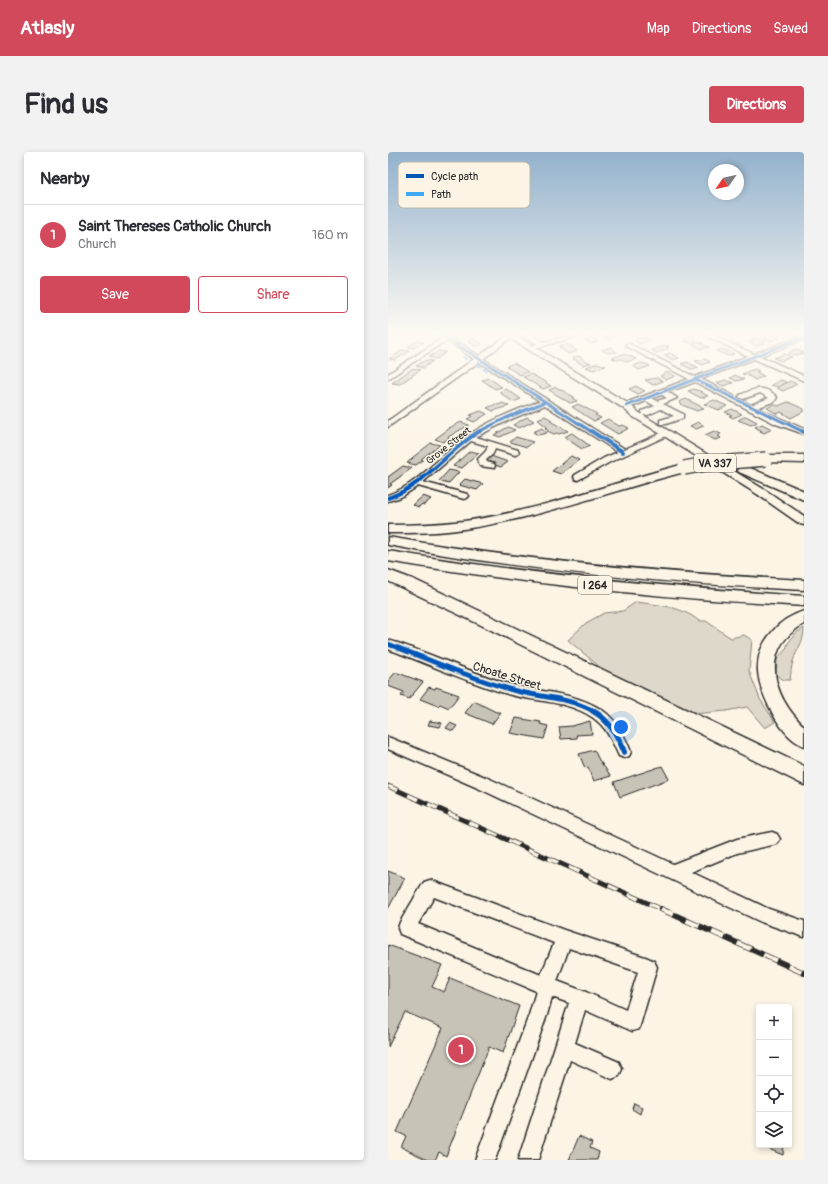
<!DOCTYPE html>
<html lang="en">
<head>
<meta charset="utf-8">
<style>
  :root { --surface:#fff; --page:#f2f2f3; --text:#2b2b33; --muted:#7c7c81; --line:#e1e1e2; --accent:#d1495b }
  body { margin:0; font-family:Pangolin,sans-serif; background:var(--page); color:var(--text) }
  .controls { position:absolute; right:12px; bottom:12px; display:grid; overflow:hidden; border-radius:4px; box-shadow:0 2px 6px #0003 }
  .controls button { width:36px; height:36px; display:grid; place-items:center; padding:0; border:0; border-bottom:1px solid var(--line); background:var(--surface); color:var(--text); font:20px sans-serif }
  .compass { position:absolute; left:320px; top:12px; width:36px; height:36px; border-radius:50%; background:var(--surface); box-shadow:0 2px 6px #0003; rotate:236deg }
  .you { position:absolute; left:233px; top:575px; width:14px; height:14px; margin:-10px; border:3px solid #fff; border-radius:50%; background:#1a73e8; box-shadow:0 0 0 6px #1a73e833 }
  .badge { display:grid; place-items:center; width:26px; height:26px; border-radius:50%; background:var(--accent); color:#fff; font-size:13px; font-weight:700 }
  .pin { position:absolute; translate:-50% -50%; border:2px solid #fff; box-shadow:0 1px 4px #0006 }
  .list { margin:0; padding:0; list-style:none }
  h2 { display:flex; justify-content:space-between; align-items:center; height:52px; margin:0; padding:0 16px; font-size:17px }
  h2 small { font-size:13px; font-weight:400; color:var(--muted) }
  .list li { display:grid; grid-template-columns:26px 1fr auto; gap:12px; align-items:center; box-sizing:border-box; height:60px; padding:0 16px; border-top:1px solid var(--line) }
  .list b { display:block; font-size:15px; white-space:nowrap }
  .list p { margin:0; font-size:13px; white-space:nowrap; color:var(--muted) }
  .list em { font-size:13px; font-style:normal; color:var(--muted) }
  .actions { display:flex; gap:8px; padding:12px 16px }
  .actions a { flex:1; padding:9px 0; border:1px solid var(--accent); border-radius:4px; text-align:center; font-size:14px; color:var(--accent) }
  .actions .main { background:var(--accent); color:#fff }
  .icon { flex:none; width:22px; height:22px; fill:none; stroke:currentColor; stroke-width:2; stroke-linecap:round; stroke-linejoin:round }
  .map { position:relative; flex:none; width:416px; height:1008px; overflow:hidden; border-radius:4px }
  header { display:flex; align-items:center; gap:24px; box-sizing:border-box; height:56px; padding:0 20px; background:var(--accent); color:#fff }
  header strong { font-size:19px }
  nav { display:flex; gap:22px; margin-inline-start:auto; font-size:14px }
  .intro { display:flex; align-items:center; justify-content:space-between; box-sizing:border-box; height:96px; padding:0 24px }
  h1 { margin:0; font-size:28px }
  .button { padding:10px 18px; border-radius:4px; background:var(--accent); color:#fff; font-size:14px; font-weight:700 }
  main { display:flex; gap:24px; padding:0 24px }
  aside { flex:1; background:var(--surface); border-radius:4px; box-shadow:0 2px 6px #0003 }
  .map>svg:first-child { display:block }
  .green { fill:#ded8ca; stroke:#84827a }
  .building { fill:#c8c3b7; stroke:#2b2b2b }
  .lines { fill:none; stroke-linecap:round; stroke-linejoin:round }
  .minor-casing { stroke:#2b2b2b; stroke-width:3 }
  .major-casing { stroke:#2b2b2b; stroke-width:3 }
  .highway-casing { stroke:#2b2b2b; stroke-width:3 }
  .minor { fill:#fcf5e5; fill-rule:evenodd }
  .major { fill:#fcf5e5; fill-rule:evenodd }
  .highway { fill:#fcf5e5; fill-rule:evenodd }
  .rail-far1-casing { stroke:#2b2b2b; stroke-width:5 }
  .rail-casing { stroke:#2b2b2b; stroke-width:6 }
  .rail-far1 { stroke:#fcf5e5; stroke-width:3.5; stroke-dasharray:11; stroke-linecap:butt }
  .rail { stroke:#fcf5e5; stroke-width:4.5; stroke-dasharray:14; stroke-linecap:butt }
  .highway-bridge-casing { stroke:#2b2b2b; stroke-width:16; stroke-linecap:butt }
  .highway-bridge { stroke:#fcf5e5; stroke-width:13 }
  .quiet { stroke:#3fa9f5; stroke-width:2.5; stroke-dasharray:5 2.5; stroke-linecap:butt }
  .cycleway-far3-casing { stroke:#fcf5e5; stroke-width:4.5 }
  .cycleway-far2-casing { stroke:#fcf5e5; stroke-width:6 }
  .cycleway-far1-casing { stroke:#fcf5e5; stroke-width:8 }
  .cycleway-casing { stroke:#fcf5e5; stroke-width:8 }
  .cycleway-far3 { stroke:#0057b8; stroke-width:3 }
  .cycleway-far2 { stroke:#0057b8; stroke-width:4 }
  .cycleway-far1 { stroke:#0057b8; stroke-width:5 }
  .cycleway { stroke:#0057b8; stroke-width:6 }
  .labels { text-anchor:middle; stroke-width:3; stroke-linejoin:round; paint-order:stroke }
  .far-street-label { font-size:10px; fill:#2b2b2b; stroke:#fcf5e5 }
  .shield { fill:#fcf5e5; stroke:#6a6863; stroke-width:1 }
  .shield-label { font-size:11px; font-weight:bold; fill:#2b2b2b }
  .street-label { font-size:12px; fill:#2b2b2b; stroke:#fcf5e5 }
  .key { fill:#fcf5e5; stroke:#bdb8ad; stroke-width:1 }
  .key-label { font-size:11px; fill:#2b2b2b }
</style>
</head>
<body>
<header>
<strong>Atlasly</strong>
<nav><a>Map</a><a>Directions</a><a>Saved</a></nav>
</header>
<div class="intro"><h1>Find us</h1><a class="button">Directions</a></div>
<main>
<aside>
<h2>Nearby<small></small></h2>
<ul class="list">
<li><span class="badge">1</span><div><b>Saint Thereses Catholic Church</b><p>Church</p></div><em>160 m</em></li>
</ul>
<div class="actions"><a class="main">Save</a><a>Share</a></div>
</aside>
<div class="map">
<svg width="416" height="1008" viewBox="0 0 416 1008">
  <rect width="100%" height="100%" fill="#fcf5e5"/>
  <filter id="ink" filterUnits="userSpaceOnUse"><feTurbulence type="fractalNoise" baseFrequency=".025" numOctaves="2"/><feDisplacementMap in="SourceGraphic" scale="8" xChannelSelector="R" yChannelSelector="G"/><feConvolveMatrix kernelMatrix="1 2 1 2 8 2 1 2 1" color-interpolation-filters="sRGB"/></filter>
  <g filter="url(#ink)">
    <!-- green -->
    <path class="green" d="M248,450C271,453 293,454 311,469H318L343,486L356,483L364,488L361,519L372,547L387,570L377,576L359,555L338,559L305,562L251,534L214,517L180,488L198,471L216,461L235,459Z
      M416,476C416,491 409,496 405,509C403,515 403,522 402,528H396L388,523L389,507L398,497L400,491L408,481Z"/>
    <!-- building -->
    <path class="building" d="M215,182H223L227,185L219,187L214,183Z
      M386,183L392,186L382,189L376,187Z
      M301,184L306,186L309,189L300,191L295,189L299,188L296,186Z
      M367,185L378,190L369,194L361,190L366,188L362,186Z
      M202,186H205L210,190L203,192L197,188Z
      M251,186H257L262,188L252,192L246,188Z
      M86,187L94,192L87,194L80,189Z
      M29,189L36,190L26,196L20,195Z
      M312,190L315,191L313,192L321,195L314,197L304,192Z
      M177,192L183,194L189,199L180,202L171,195H173L171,194Z
      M278,193L281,194L278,195L281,196L269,201L263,198Z
      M223,195L229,200L219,201L214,198Z
      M334,197L337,198L346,202L340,204L328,199Z
      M407,197L416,201L408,203L401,201Z
      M15,198L22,199L7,208L1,207Z
      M51,199L58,200L49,207L41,205Z
      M282,201L291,206L285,208L276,203Z
      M235,202L242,204L248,207L239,210L233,207L229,208L224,206Z
      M397,202L404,205L393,209L386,206Z
      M191,204L198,209L203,211L195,213L184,206Z
      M317,207L322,210L314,213L307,209Z
      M38,208L45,209L35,216L28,214Z
      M299,210L311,216L305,218L293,212Z
      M126,211L140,220L132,223L118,214Z
      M210,211L218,214L205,218L198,215Z
      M253,211L258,212L262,214L251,218L245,214Z
      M25,216L32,218L12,232L4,231Z
      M366,217L371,219L368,220L376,224L367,228L359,223L354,222Z
      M279,220L287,224L278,228L272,224Z
      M143,222L159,231H158L163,234L155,237L135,225Z
      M347,223L356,227L348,229L342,226Z
      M101,226L114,235L107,237L94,228Z
      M269,226L275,229L265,233L257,228Z
      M337,228L345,231L335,234L329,231Z
      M393,228L398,230L390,235L383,233Z
      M402,229L409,232L395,239L389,236Z
      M248,234L257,239L250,242L241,237Z
      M168,235L186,245L184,246L189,249L182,251L161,238Z
      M118,237L133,247L125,250L111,240Z
      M306,237L314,240H313L320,244L313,246L300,239Z
      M298,247L316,256L309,259L294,253L291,250Z
      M326,248L339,254L331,258L316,252Z
      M400,250L416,257V259L403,266L393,260L389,262L379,256L386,252L390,254Z
      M115,251L121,254L105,259L99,256L108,252L110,253Z
      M190,252L209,262L207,263L213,266L206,269L184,255Z
      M344,257L354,262L345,266L341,264L344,263L337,260Z
      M93,259L99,262L86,270L79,267L83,265L84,264L82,263Z
      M157,264L164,268L162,269L180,279L171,282L169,281L166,282L159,279H160L157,276L159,275L149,267Z
      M358,264L369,270L363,273L350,268Z
      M139,265L146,269L131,276L125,273Z
      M220,267L231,274L235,273L241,276L230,282L212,271Z
      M73,270L81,273L60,285L61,286L55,290L47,287L62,276H61Z
      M310,270L316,274L308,277L302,274Z
      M374,272L384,277L376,281L372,279H374L367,275Z
      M120,275L127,278L112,285L106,283Z
      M154,276L159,281L150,283L145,280Z
      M326,279L333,282L330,284L333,286L327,288L317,283Z
      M184,281L202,294L194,297L176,285Z
      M128,285L145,290L139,295L122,290Z
      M43,291L52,293L33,307L35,308L28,313L19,311L25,306H24Z
      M82,299L91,301L74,316L65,314Z
      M103,304L120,310L113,315L96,309Z
      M183,304L191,308L173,322L164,319Z
      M15,314L24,316L2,332L4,333L0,336V325Z
      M61,318L71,320L60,332L51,329Z
      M77,327L95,332L89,338L71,333Z
      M35,344L43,347L36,353L34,352L31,355L25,353Z
      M7,521H10L35,530L21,547L13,544L16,540L0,534V529Z
      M41,535L47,537L48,535L71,543L61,556L52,552L50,554L32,547Z
      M86,549L108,560H113L104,572L77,561Z
      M128,566L153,570L152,572L160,574L156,587L122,581Z
      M42,569L54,571L52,575L40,573Z
      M202,569L204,582L188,583L189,586L173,587L171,575L184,574Z
      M62,571L69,574L65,579L58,576Z
      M206,598L211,608L223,624L206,629L200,615L197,616L191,602Z
      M274,614L281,627L232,645L226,630Z
      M0,719L17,726L0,757Z
      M0,793L54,813L44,835L56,840L62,826L131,854L115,901L101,895L58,1004L51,1000L47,1008H40L13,995L18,984L9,980L55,876L17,860L0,895Z
      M246,951L254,955L252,962L244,957Z
      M191,984L204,990L202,996L211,1000L209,1008H181Z
      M371,993H396L395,1003Z"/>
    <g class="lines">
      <!-- minor casing -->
      <g class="minor-casing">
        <path id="minor" d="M50,182H58L91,204L120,183H124V185L95,207L237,297L278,279H281L285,281L222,310L190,328L187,327L186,325L187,323L216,306L230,300L157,253L121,268L88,285L130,298L131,300L130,302L127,303L107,297L105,302L98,308L99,310L106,312L107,314L106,316L92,314L90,307L98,299L100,294L83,289L35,330L79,342L81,344L79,346L76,347L30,334L13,345L0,349V343C30,333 52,303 78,285C100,269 126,259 152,249L91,210L0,275V269L86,207L59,188L0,227V222L54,186Z
          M135,182H142L156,190L185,182H197L141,198L138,196L139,195L149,192L136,184Z
          M314,182H323L366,202L416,183V187L372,204L416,224V229L366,207L313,227L363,253L381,246L372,241L355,247L351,245L352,243C367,237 375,232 389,245L387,249L369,256L416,277V282L388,272L307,230L280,240L289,246L275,252L295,262V266L278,272H272V268L286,264L273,257L260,263H254V259L267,254L258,249L241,256H235V252L301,227L238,194V192H242L307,225L360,204ZM274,243L279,246L269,249L264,246Z
          M0,488C40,500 78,519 118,531C150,541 185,539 214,558C229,568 237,584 243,600L241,604L236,606L231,604C224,589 219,575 204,565C180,549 150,550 123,543C81,531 41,512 0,497Z
          M0,585L102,627L285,712L349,687L384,680L389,682L392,687L389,692L349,701L303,720L381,757L416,769V785L373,770L92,637L0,597Z
          M42,728L176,778L260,806L266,809L269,815L251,877L244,879L197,858L187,891L231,910L234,917L231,924L224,927L182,908L150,1008H130L181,851L164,845L159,863L107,1008H87L141,863L148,839L12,782L10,776L12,770L36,730ZM46,745L166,791L153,823L30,772ZM181,796L250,820L238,858L198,840L169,829Z"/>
      </g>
      <!-- major casing -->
      <g class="major-casing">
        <path id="major" d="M115,182H125L241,252L250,260L377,338L416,364V373L412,372L369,342L244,264L235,256Z"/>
      </g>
      <!-- highway casing -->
      <g class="highway-casing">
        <path id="highway" d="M378,303H416V311L374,310L372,307L374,304Z
          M296,312L300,313L302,316L300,319C226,338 152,366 76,377C51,381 26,381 0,381V373C25,373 50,372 76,369C151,359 223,331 296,312Z
          M355,313L416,339V348L351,320L349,317L351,314Z
          M0,385C137,409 277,421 416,428V438C277,431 137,419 0,393Z
          M0,399C138,422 276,435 416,444V454C276,446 138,432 0,409Z
          M0,418L27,428L416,614V633L93,473L0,429Z
          M416,459V472C371,497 384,544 416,574V594C403,589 393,576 386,564C370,535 360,506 385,479C393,469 404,463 416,459Z"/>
      </g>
      <!-- minor -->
      <use href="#minor" class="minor"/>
      <!-- major -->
      <use href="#major" class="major"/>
      <!-- highway -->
      <use href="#highway" class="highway"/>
      <!-- rail-far1 casing -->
      <g class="rail-far1-casing">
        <path id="rail-far1" d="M0,634L275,758"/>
      </g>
      <!-- rail casing -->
      <g class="rail-casing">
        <path id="rail" d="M273,757L416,821"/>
      </g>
      <!-- rail-far1 -->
      <use href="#rail-far1" class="rail-far1"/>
      <!-- rail -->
      <use href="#rail" class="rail"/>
      <!-- highway-bridge casing -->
      <g class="highway-bridge-casing">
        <path id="highway-bridge" d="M296,316L318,312L378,307"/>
      </g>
      <!-- highway-bridge -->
      <use href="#highway-bridge" class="highway-bridge"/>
      <!-- quiet -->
      <path class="quiet" d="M75,204L81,211
        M89,212L100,220"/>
      <!-- cycleway-far3 casing -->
      <g class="cycleway-far3-casing">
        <path id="cycleway-far3" d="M53,182L204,280
          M308,228L416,280
          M238,254L416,185
          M90,280L118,266L157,250"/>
      </g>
      <!-- cycleway-far2 casing -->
      <g class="cycleway-far2-casing">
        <path id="cycleway-far2" d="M203,279L235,300
          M414,279L416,280
          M0,346C37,334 59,298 92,279"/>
      </g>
      <!-- cycleway-far1 casing -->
      <g class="cycleway-far1-casing">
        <path id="cycleway-far1" d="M0,492C40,507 80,525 121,537C150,546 180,544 207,560"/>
      </g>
      <!-- cycleway casing -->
      <g class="cycleway-casing">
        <path id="cycleway" d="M205,559C221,568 230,583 236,600"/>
      </g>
      <!-- cycleway-far3 -->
      <use href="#cycleway-far3" class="cycleway-far3"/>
      <!-- cycleway-far2 -->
      <use href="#cycleway-far2" class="cycleway-far2"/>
      <!-- cycleway-far1 -->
      <use href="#cycleway-far1" class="cycleway-far1"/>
      <!-- cycleway -->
      <use href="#cycleway" class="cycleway"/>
    </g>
  </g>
  <!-- sky -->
  <linearGradient id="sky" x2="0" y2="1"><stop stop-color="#93b2cd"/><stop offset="0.56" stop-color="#fefaf3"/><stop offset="1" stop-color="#fefaf3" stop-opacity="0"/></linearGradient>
  <rect width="416" height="324" fill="url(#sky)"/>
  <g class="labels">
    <!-- far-street labels -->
    <g class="far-street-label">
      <text transform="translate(60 293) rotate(-38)" y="4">Grove Street</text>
    </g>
    <!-- shield labels -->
    <g class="shield">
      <rect x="306" y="302" width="42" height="18" rx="3"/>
      <rect x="190" y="424" width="34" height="18" rx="3"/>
    </g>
    <g class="shield-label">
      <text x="327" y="315">VA 337</text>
      <text x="207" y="437">I 264</text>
    </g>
    <!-- street labels -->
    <g class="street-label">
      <text transform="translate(119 524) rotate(17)" y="4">Choate Street</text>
    </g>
  </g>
  <!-- legend -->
  <rect x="10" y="10" width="132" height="46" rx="6" class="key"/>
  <rect x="18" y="22" width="18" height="4" fill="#0057b8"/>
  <rect x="18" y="40" width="18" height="4" fill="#3fa9f5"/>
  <g class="key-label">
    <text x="43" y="28">Cycle path</text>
    <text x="43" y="46">Path</text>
  </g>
</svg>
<div class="controls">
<button>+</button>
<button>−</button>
<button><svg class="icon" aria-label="locate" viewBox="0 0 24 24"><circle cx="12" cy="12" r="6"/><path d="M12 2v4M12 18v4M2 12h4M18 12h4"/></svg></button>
<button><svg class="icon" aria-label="layers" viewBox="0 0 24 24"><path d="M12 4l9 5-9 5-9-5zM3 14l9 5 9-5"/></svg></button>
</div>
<svg class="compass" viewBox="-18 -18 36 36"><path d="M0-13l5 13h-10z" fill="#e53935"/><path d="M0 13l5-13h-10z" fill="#7c7c81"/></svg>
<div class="you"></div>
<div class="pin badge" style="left:73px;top:898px">1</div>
</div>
</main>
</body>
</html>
